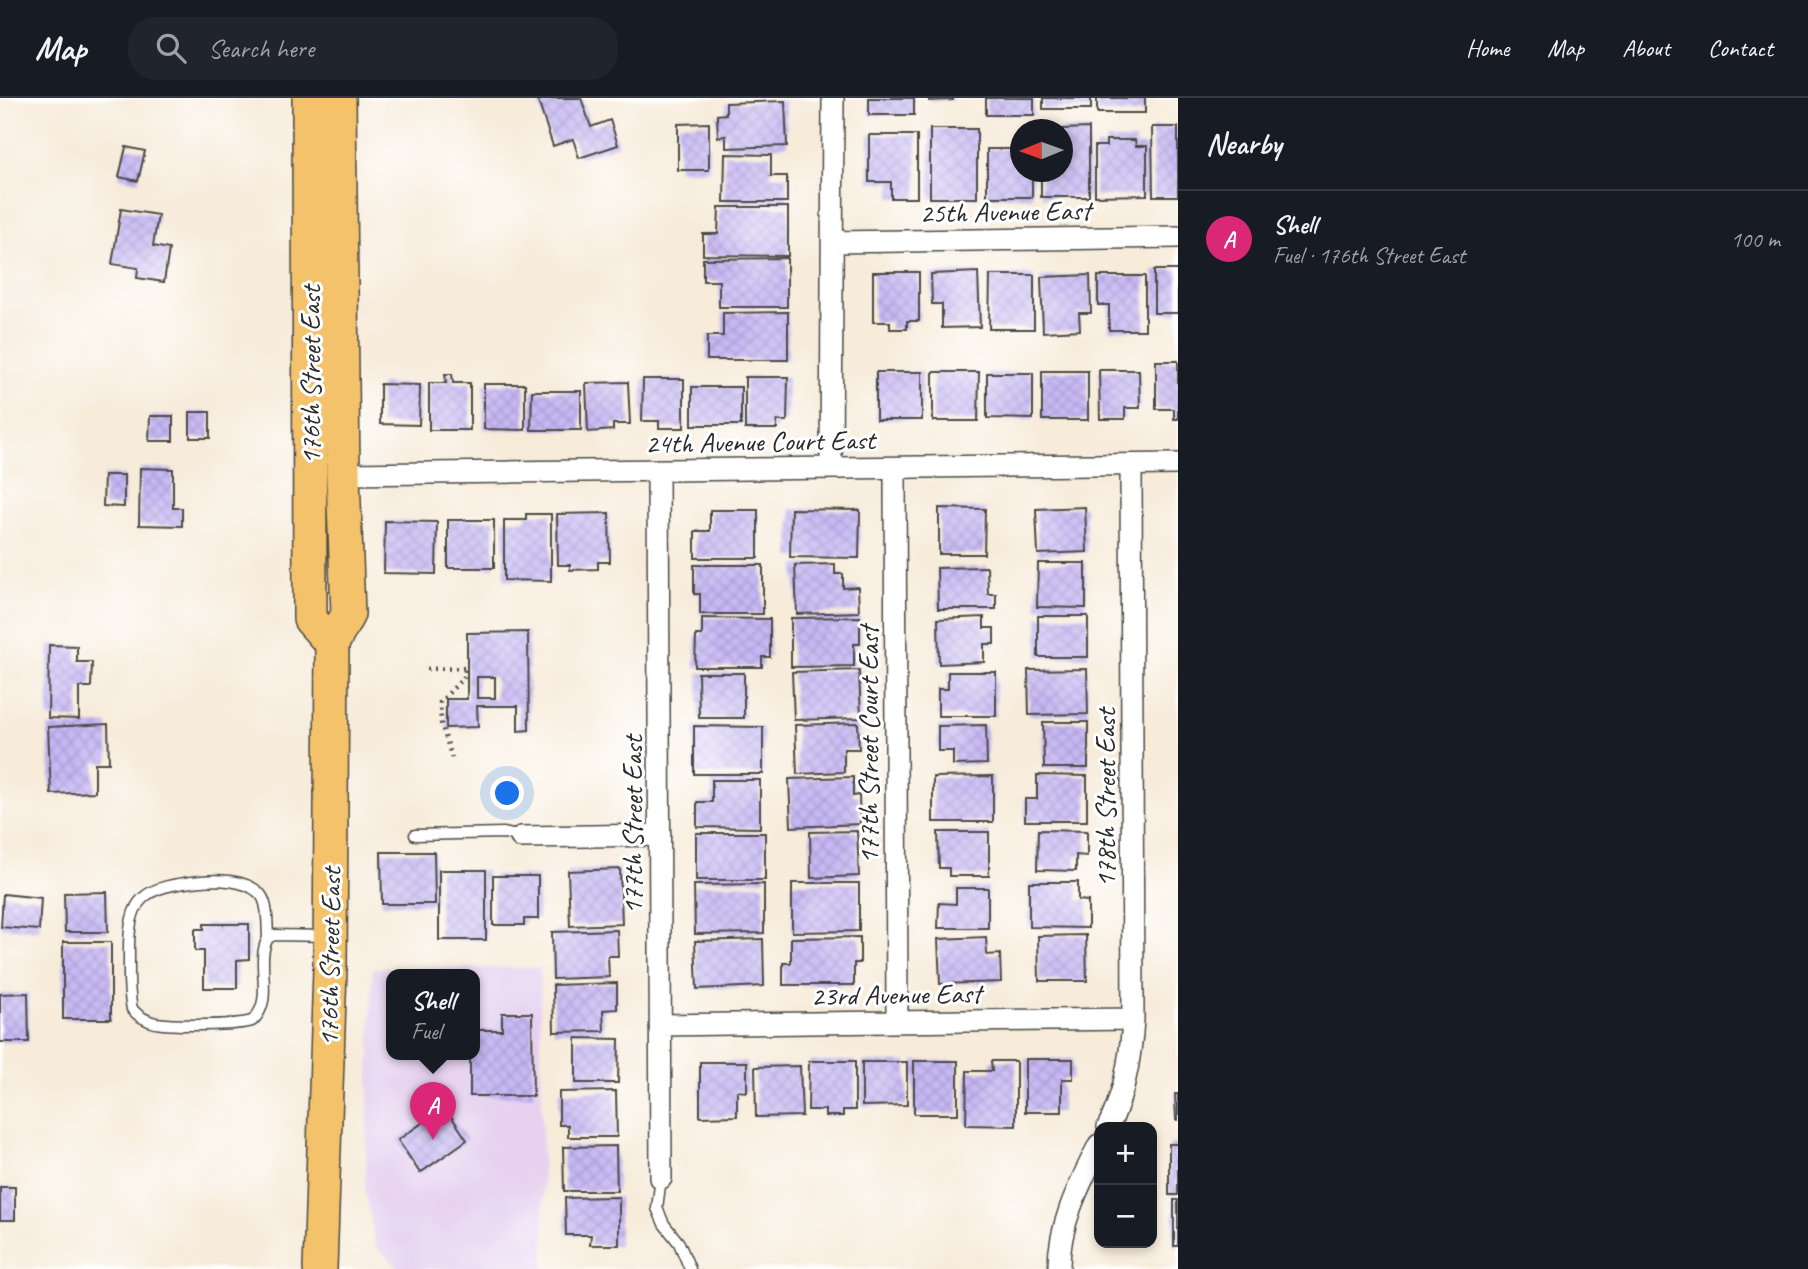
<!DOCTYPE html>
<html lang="en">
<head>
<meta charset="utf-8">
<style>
  :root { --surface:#171b24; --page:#20242c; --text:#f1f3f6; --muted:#9ea1a6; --line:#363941; --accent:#db2777 }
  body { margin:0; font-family:Caveat,sans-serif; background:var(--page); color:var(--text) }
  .controls { position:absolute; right:21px; bottom:21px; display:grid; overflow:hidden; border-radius:14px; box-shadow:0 4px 10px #0003 }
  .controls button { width:63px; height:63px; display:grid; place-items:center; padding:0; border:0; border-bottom:2px solid var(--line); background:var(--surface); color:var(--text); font:35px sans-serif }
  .compass { position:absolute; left:1010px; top:21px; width:63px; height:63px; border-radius:50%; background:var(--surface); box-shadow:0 4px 10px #0003; rotate:269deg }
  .you { position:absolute; left:508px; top:696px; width:24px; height:24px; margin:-18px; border:5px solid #fff; border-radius:50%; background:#1a73e8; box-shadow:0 0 0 10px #1a73e833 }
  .badge { display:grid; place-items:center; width:46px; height:46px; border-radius:50%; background:var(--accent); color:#fff; font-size:23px; font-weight:700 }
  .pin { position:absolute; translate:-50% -58px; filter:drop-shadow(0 2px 4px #0008) }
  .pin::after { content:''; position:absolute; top:37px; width:24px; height:21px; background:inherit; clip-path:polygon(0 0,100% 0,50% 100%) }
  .popup { position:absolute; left:386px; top:871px; width:94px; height:91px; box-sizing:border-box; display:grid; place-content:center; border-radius:14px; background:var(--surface); filter:drop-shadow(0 2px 5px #0005); font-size:23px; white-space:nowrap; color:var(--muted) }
  .popup b { font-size:26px; color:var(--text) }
  .popup::after { content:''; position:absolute; left:50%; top:100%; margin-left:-14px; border:14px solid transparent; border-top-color:var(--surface) }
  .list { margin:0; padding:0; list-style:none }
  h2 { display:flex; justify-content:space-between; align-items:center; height:91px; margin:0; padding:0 28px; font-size:30px }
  h2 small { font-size:23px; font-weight:400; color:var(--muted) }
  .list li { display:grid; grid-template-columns:46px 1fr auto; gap:21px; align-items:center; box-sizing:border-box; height:98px; padding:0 28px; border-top:2px solid var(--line) }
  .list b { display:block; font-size:26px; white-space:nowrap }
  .list p { margin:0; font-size:23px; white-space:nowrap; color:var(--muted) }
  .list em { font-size:23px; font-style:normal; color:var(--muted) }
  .icon { flex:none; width:38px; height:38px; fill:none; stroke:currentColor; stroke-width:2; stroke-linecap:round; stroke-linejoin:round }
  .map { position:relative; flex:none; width:1178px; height:1171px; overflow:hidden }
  header { display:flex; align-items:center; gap:42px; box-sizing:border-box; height:98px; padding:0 35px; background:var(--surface); border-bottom:2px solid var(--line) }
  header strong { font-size:33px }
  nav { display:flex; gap:38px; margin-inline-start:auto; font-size:24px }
  .search { width:490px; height:63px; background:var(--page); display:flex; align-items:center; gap:18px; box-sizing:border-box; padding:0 24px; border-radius:28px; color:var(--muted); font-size:26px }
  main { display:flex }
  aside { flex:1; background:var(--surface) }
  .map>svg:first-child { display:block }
  .built { fill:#e6d2f0; fill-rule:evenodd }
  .building { fill:url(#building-cross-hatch); fill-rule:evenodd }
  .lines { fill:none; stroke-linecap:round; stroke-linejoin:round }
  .lane-casing { stroke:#4a4845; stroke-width:13 }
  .street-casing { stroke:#4a4845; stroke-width:24 }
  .primary-casing { stroke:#4a4845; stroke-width:36 }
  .path { stroke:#4a4845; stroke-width:4.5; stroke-dasharray:2 5; stroke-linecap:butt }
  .lane { stroke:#fff; stroke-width:10 }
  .street { stroke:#fff; stroke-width:21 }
  .primary { stroke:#f3c26a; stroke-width:33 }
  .labels { text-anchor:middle; stroke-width:6; stroke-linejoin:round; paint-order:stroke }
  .street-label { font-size:28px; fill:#2b2b2b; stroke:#fff }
</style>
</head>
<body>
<header>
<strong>Map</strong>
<div class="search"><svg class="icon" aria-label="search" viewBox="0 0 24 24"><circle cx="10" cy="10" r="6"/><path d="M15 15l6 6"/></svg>Search here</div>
<nav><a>Home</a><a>Map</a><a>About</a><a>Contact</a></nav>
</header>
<main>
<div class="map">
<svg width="1178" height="1171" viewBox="0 0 1178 1171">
  <defs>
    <pattern id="building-cross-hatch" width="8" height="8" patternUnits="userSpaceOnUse" patternTransform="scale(1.75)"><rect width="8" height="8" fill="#c6b8f4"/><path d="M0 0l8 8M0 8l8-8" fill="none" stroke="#aa9ed1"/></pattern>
  </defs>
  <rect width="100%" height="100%" fill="#fff"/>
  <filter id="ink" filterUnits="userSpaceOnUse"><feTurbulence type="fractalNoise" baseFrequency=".0143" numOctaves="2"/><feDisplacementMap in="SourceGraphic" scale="14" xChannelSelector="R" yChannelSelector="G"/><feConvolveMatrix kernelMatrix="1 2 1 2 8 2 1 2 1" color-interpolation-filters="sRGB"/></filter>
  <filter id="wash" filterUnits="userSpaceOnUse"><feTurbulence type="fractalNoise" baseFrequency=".00686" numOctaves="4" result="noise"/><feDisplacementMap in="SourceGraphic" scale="28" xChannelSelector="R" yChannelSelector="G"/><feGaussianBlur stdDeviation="1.57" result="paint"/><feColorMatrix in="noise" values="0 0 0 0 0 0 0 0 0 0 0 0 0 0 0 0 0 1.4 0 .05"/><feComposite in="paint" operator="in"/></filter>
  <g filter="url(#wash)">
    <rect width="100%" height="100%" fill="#f7ebd9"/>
    <!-- built -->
    <path class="built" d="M373,870H540L544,1171H400L376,1149L365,1091ZM391,876H475V956H391Z"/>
    <g id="blocks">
      <!-- building -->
      <path class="building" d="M537,0H581L591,29L610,22L618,47L579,60L573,41L553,48Z
        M869,0H914V17H869Z
        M929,0H953V2L929,3Z
        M986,0H1034V17H986Z
        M1043,0H1091V11H1043Z
        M1097,0H1145V15H1097Z
        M785,3L787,48L726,50V38L718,39L717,17L726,16V5Z
        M709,25V72H678V26Z
        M1152,29H1178V98H1153Z
        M1089,30V99H1041V74H1062V31Z
        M930,31H977V100H930Z
        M869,37H917V100H891V84H869Z
        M1106,42H1135L1136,48H1147V97L1095,98V48H1106Z
        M126,49L145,53L138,83L119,79Z
        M987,51H1020V74H1032V99H987Z
        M725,56L771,57V78H787V104H724Z
        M719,109H788V158L703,157V136H718Z
        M121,111L158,117L153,148L169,151L164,184L137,180L138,170L112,166Z
        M787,160V209H719V183H703V161Z
        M1154,172H1178V215H1154Z
        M873,174H919V223H907V231H890V224H873Z
        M978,174L980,229L942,230V206H932L931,176Z
        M990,177H1034V231H989Z
        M1090,177L1091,215H1079L1080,232L1043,234L1041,179Z
        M1098,178H1145V232H1109V207H1098Z
        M788,214V262H707V238H723V215Z
        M1156,263H1178V321H1174V311H1156Z
        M1099,272H1139L1140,310H1125V321H1100Z
        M1042,273H1088V322H1042Z
        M876,274H922V322H876Z
        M933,274H979L978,323H933Z
        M987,275H1033V321L987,320Z
        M445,276H452L453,285H470V332H429V285H446Z
        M745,279H788L787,323H777V331H745Z
        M643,281H684V330H659V323H642Z
        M628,284L630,326H613V332L588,334L586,285Z
        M380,286L420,287L419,327L380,326Z
        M484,286H525V332L484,331Z
        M692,289H741V327H692Z
        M532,293H581V332H531Z
        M190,314H210V340H190Z
        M150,318H173V343H149Z
        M140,370L173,371V410H182V428L139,427Z
        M104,377H124V409L103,408Z
        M1085,409L1087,454L1038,456L1036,411Z
        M939,410L985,411L984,456H939Z
        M791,411L860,412L859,460L790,459Z
        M710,412H758V460H695V433H710Z
        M609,415L610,464H598V471L570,472V467H558L557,416Z
        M526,416H551V483L504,482V422H526Z
        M448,422H494V470H448Z
        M385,423L437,424L436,476L384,475Z
        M1038,465H1086V510L1037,509Z
        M835,466V476H843V490L858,489L859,514L797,516L795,467Z
        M694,467H763V516H700V496H694Z
        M987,469L988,496H996V511H938L937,470Z
        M1038,518H1088V559H1038Z
        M860,519V546H854V568L791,569V520Z
        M984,519V530H994V546H984V564L939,566L938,521Z
        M702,520L770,521V559H762V569H695L696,537H702Z
        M528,534L529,632L518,633V608H477L478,629L446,630V601H467V535ZM477,579H495V600H477Z
        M49,547L77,548V564H92L91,589H79V621L48,620Z
        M1087,571L1088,616L1029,617L1028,572Z
        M859,572L861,620L794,622L792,574Z
        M948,574H996V618H938V591H948Z
        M698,575H744V620H699Z
        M1043,624H1088V670H1044Z
        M858,625L859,651H844V674L797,676L795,627Z
        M108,626L109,665H95V694L51,696L48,629Z
        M986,627L987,666L953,667V653H938V628Z
        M694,628L763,629V676H694Z
        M1037,677L1087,678V723H1025V701H1037Z
        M993,678V724H933V679Z
        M853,679V698L859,697L860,726L791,729L789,681Z
        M712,682H760V730L697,729V704H712Z
        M1038,732L1087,733V758L1076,757V773L1037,772Z
        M857,733L859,778L811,780L810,734Z
        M938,734H989V778H949V770H939Z
        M696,735H765V782H696Z
        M381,754H434L435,806H382Z
        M620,771L622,826L570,828L568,773Z
        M439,772H486V842H439Z
        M493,778H538V821H524V827H493Z
        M1029,784H1078V802L1088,803V830L1029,829Z
        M792,785H859V833L792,834Z
        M764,786V835L695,836L694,787Z
        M956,790H988V830H938L939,805L956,806Z
        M107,794L108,834H65L64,795Z
        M3,796L41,800L39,832L1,829Z
        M204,826H249V861L237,862V890H204V853H195V831H204Z
        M617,832L618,858H608L609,879L553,881L552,834Z
        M1086,837L1087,883H1039L1038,838Z
        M860,839V865H854V887H783V865H791V840Z
        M986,839L987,857L1000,856L1001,884L940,886L938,841Z
        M763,841L764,888L697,891L695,843Z
        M63,844H111V921H63Z
        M617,885V911L603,912L604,933L554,934L553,887Z
        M28,895L29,944H0V896Z
        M502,915H532L533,998H470V956H475V932H502Z
        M576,940L619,941L618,985H576Z
        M1025,961H1073V981H1062V1014H1025Z
        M809,963H855V1012H843V1018H825V1012H808Z
        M914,963H958V1016H914Z
        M991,963H1016V1028L966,1027L967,973H992Z
        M700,964H747V994L737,993V1018L700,1019Z
        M862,964H907V1007L862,1008Z
        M800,968L802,1018L756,1019L755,969Z
        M616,993L617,1039H568V1027H559V994Z
        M1175,996H1178V1022H1176Z
        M445,1009L467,1042L420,1075L398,1042Z
        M1169,1046H1178V1097H1169Z
        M616,1048L617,1093H564L563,1049Z
        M0,1089H15V1122H0Z
        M619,1099V1147H590L591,1137H566L565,1100Z
        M1174,1102H1178V1148H1174Z"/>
    </g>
  </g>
  <g filter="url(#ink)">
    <use href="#blocks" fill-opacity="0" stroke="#4a4845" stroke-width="2"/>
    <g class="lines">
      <!-- lane casing -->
      <g class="lane-casing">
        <path id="lane" d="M415,737L504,735L521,739
          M268,840C267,827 269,802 258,794C245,782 218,781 201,783C144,789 128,797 129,857C129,875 128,893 132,911C138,918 147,923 156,925C174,928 235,928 252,923C276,902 254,865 268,840L274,837L328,838
          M661,1080L657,1110L664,1126L679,1145L690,1171"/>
      </g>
      <!-- street casing -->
      <g class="street-casing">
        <path id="street" d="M833,144L1178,139
          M831,370L833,0
          M895,370L897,924
          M658,373L661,1080
          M343,376L1178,366
          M521,739L660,737
          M660,927L1133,921
          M1108,1029C1125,996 1131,957 1133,921L1131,367
          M1059,1171C1058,1127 1080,1085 1099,1047"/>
      </g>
      <!-- primary casing -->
      <g class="primary-casing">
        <path id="primary" d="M309,0L310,521L332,546
          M320,1171L330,871L332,546L348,516L343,376L339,0"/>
      </g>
      <!-- path -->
      <path class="path" d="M427,571L467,570
        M452,660L441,625L440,604L465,578V570"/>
      <!-- lane -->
      <use href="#lane" class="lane"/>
      <!-- street -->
      <use href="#street" class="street"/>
      <!-- primary -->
      <use href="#primary" class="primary"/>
    </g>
  </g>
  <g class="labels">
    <!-- street labels -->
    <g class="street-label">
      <text transform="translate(1005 113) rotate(-1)" y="10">25th Avenue East</text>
      <text transform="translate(310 277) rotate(-90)" y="10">176th Street East</text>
      <text transform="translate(760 343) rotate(-1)" y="10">24th Avenue Court East</text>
      <text transform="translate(868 647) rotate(-90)" y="10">177th Street Court East</text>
      <text transform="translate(1105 700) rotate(-90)" y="10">178th Street East</text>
      <text transform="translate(632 727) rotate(-90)" y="10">177th Street East</text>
      <text transform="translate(329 859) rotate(-89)" y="10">176th Street East</text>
      <text transform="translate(896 896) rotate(-1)" y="10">23rd Avenue East</text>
    </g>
  </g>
</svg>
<div class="controls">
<button>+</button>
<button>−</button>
</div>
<svg class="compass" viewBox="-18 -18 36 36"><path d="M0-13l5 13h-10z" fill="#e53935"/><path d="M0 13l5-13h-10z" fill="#9ea1a6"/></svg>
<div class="you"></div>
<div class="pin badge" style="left:433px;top:1042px">A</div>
<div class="popup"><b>Shell</b>Fuel</div>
</div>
<aside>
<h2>Nearby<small></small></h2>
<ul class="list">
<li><span class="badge">A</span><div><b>Shell</b><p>Fuel · 176th Street East</p></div><em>100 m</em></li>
</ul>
</aside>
</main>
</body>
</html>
